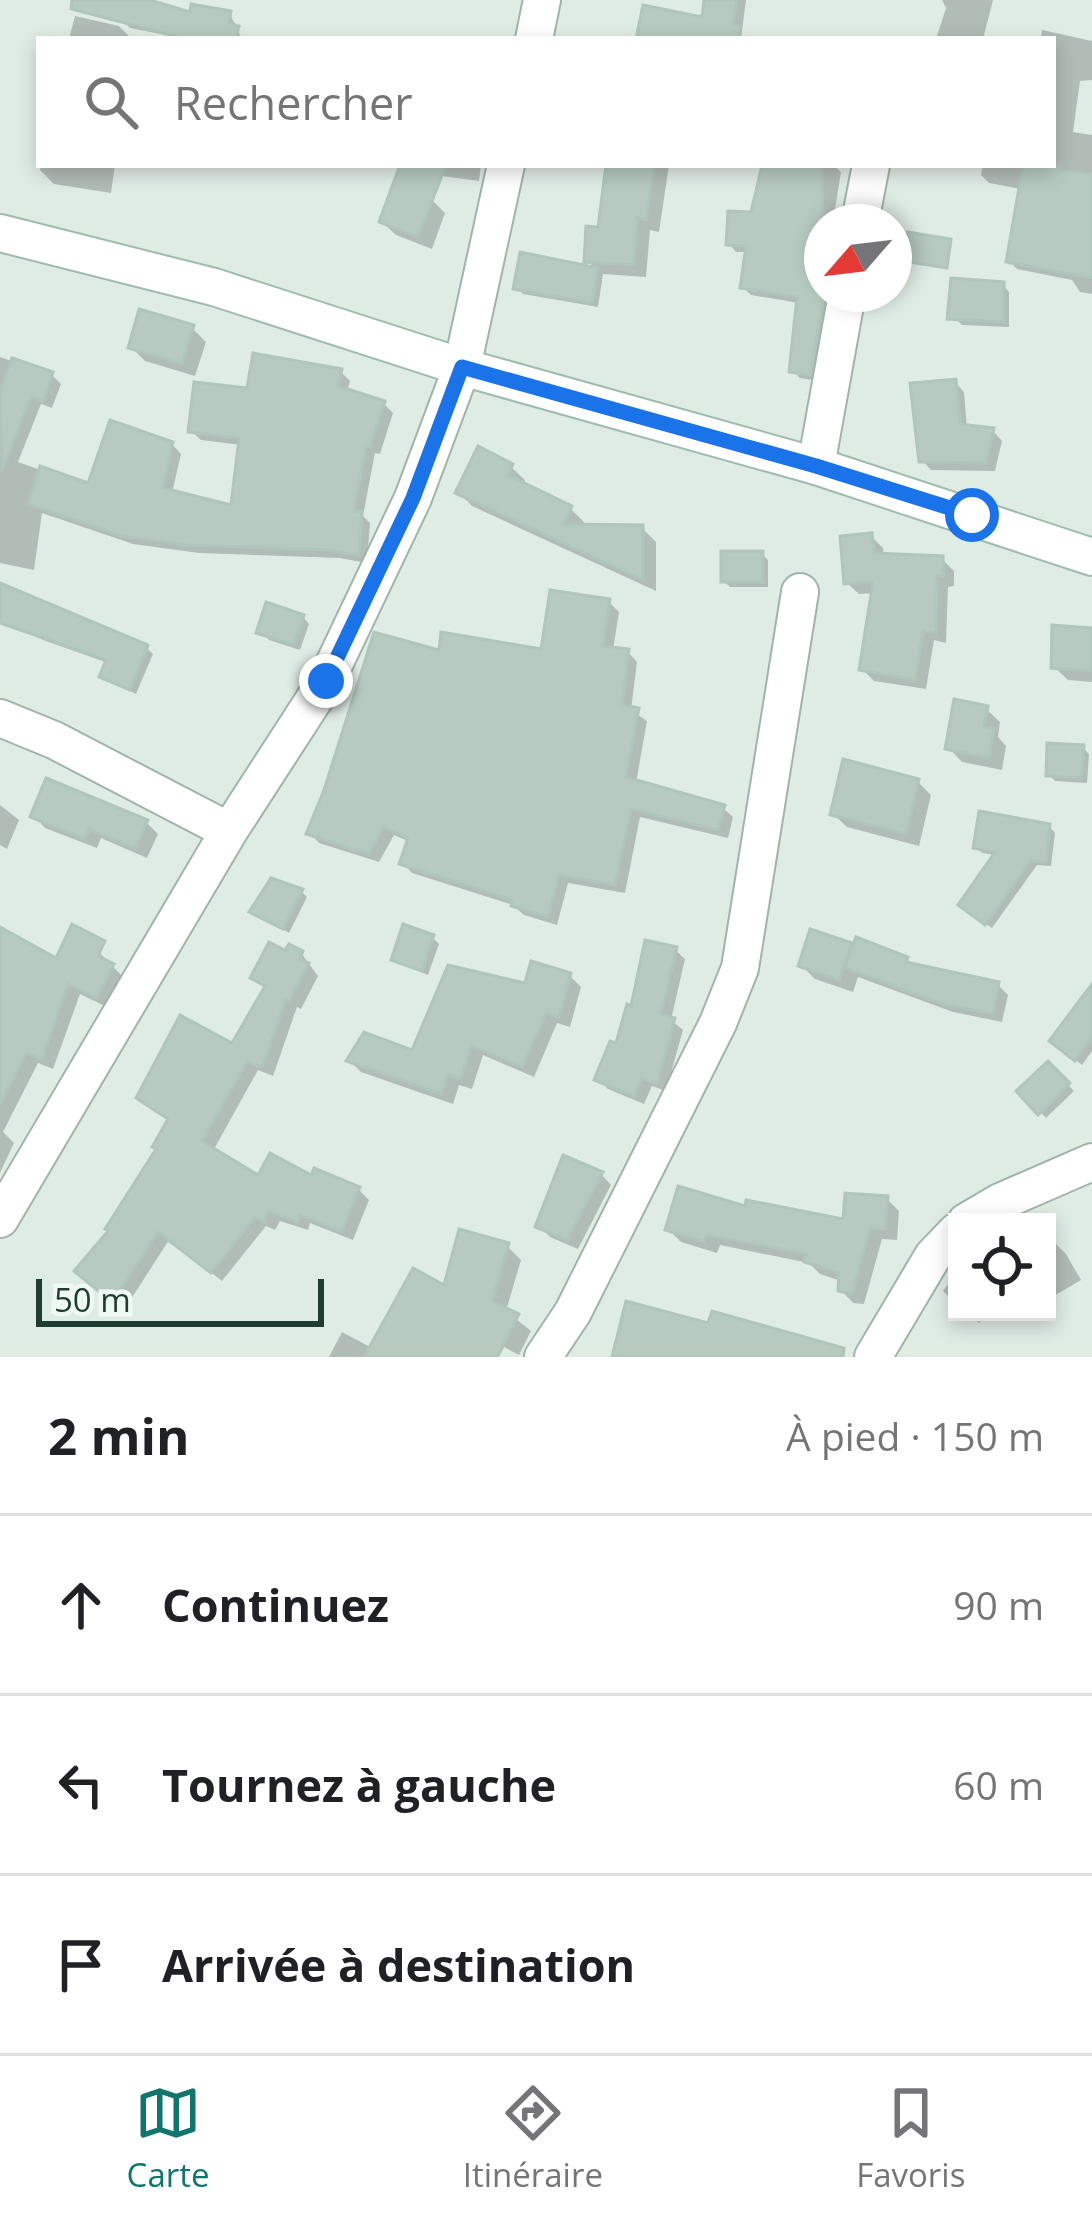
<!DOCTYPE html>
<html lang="fr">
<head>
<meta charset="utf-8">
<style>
  :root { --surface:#fff; --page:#f6f6f6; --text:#202124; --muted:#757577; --line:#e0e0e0; --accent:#0f766e }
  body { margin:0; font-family:"Open Sans",sans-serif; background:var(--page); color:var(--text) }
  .controls { position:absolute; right:36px; bottom:36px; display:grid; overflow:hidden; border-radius:0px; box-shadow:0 6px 18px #0003 }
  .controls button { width:108px; height:108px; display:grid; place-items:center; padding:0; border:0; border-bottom:3px solid var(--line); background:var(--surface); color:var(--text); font:60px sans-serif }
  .compass { position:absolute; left:804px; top:204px; width:108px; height:108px; border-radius:50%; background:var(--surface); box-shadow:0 6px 18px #0003; rotate:242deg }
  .scale { position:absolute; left:36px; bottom:30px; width:288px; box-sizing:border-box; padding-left:12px; border:6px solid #1e3d31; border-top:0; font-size:33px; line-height:42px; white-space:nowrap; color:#1e3d31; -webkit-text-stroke:9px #eff8f2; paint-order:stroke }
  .stop { position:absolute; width:36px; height:36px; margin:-27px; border:9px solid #1a73e8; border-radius:50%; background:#fff }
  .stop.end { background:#1a73e8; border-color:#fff; box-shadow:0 3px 12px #0008 }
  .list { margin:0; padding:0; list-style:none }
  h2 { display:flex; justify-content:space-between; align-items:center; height:156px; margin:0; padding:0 48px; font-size:51px }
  h2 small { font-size:39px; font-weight:400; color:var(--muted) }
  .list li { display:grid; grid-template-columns:78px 1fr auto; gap:36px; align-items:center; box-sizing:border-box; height:180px; padding:0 48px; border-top:3px solid var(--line) }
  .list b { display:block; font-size:45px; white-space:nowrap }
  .list em { font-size:39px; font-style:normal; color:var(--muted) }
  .icon { flex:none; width:66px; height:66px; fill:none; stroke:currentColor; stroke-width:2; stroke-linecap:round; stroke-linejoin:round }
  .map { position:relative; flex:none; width:1092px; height:1357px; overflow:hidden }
  .search { position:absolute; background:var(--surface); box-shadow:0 6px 18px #0003; left:36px; right:36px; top:36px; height:132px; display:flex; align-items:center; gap:30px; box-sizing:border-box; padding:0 42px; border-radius:0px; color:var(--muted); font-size:45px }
  .sheet { height:696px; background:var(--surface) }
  nav { display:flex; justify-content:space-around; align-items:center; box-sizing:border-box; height:168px; border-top:3px solid var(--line); background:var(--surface); font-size:33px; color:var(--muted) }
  nav a { display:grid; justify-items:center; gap:6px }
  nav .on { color:var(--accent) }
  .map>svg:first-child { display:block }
  .shadow { fill:#0003 }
  .building { fill:#b7cabf; stroke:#b0c6ba; stroke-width:3 }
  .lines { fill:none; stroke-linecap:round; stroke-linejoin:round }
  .street-casing { stroke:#a1b4ab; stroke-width:40 }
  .secondary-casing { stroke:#9fbcae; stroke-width:40 }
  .street { stroke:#fff; stroke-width:36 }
  .secondary { stroke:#fff; stroke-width:36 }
  .route { stroke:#1a73e8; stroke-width:15 }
</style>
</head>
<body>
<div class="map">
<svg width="1092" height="1357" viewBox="0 0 1092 1357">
  <rect width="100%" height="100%" fill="#dfece4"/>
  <!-- shadow -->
  <path class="shadow" d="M130,0L192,16L230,14L242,39H186L130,28L124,22Z
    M707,0H746L741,39H639L704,21Z
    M942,0H993L983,39H936L946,8Z
    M75,16L119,26L132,39H69Z
    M1042,30L1092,41V80L1080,81L1073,132L1092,135V294L1080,292L1072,280L1017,269L1009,261L1021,189L989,183L981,175L983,165H1053V39H1041Z
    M41,165H115L111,193L54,184L40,170Z
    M431,165H481L479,181L442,176Z
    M609,165H669L659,232L650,230L646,277L603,274L598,307L523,294L517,288L597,271L587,260L601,230Z
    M765,165H833L841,172L833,222H822V294H834L817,381L800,378L792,370L799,303L751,295L743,287L748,252H736L729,244L753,215Z
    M432,200L445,213L432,249L396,235L382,222Z
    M1003,285L1009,292V327L962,325L956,319Z
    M192,328L206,342L195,376L145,361L131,347Z
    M0,357L52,375L61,384L52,408L41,404L18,462L90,487L172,444L181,454L172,493L234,509L241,445L201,440L191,431L250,391L341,372L350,381L347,392L384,404L393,413L380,454L375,453L363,516L370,523L367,563L339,558L199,553L133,544L42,513L34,570L0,563Z
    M955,382L964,392L967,428L993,431L1002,441L995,471L931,470L922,460Z
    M511,467L525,480L523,486L571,509L584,522L582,527L642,528L656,542V591L472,506L459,493Z
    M871,536L883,548L884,556L942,559L954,571V586L948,587L946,643L934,640L926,689L874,681L862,669L875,593L859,594L847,583Z
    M762,554L768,560V587H730L724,581Z
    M609,602L619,612L613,650L628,652L637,662L631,710L647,721L636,783L723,808L733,817L728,838L640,817L625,893L568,883L557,925L524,915L513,905L412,873L403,863L410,842L394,835L379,862L319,843L310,833L442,654L544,652Z
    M303,617L309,624L300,650L269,640L263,633Z
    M36,634L147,648L153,654L136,694L103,677L108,663L43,640Z
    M1092,636V682L1068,680L1054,667Z
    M986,709L1000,722L998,737L1006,746L1002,770L962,762L949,748Z
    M1083,748L1089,754L1087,783L1055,781L1049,775Z
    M917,781L931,795L919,846L847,827L833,814Z
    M0,805L19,820L7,849L0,845Z
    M34,816L146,822L158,834L147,858L101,838L97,848L45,828Z
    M1049,826L1055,833L1051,866L1037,865L992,928L968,911L996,855L982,853L976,847Z
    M301,891L307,897L289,933L253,911Z
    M0,930L58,962L99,952L124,978L109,1008L80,994L53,1069L38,1063L3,1132L14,1143L0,1173Z
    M433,938L439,944L428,975L394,959Z
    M850,946L854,950L907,959L914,967L998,985L1008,995L1002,1022L953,1012L858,977L853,992L815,979L801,965Z
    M675,950L685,959L671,1020L683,1030L666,1091L652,1086L644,1104L608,1089L598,1079Z
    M301,953L318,976L301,1009L297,1007L273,1076L258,1070L213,1151L259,1180H313L358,1189L369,1200L353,1240L310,1223L308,1230L280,1221L275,1230L266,1226L222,1281L169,1240L124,1310L88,1281L159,1150L170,1121L140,1098L234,1047L266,990L254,977L286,954Z
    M570,976L581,987L570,1027L557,1023L534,1077L483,1055L472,1089L459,1085L453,1104L361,1072L350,1061L414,1054L527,987Z
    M1092,1023V1051L1082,1065L1059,1047Z
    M1048,1065L1074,1091L1046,1118L1021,1091Z
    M601,1174L611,1185L578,1249L550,1237L539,1226Z
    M887,1199L899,1211L897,1240L882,1239L864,1304L853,1303L841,1290V1281L820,1274L809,1263L720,1245L717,1253L681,1242L668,1229L747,1210L846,1223Z
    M1052,1240L1066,1254L1081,1280L1047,1300V1243Z
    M507,1246L521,1260L506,1311L531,1331L519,1355L504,1347L499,1357H329L342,1332L372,1348Z
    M957,1272V1305L943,1291Z
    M966,1312H989L979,1323Z"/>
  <!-- building -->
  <path class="building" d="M72,0H150L190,12L191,4L231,11L229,23L239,26L236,39H186L71,9Z
    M704,0H737L733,24L740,26L738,39H636L643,5L702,17Z
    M400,165H446L418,237L379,222Z
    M606,165H654L646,220L637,218L634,265L584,262L586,226L598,227Z
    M762,165H822L824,294L810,375L789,372L797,297L740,288L746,246L726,245L728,211L751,212Z
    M1023,165H1060L1059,170L1092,174V278L1006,262Z
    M907,232L951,239L947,268L903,261Z
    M520,252L598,268L592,303L513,289Z
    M951,278L1004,282V322L947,319Z
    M139,309L194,325L182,364L128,348Z
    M253,353L342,369L338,386L385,401L370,447L366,446L354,511H362L359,555L328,550L188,545L121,536L28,504L40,466L88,483L110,420L173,442L163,488L231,505L239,438L188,432L194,382L247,388Z
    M12,358L53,372L43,401L31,397L2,471L0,392Z
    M956,379L960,424L994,428L986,463L919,462L910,383Z
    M478,446L513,464L508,475L572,506L564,524L643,525V580L455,493Z
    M872,533L874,553L943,556L944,576H937L936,633L923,631L915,680L859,670L873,582L844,584L840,536Z
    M721,551H763V582H721Z
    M0,583L148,645L130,690L99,677L106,660L0,623Z
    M550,590L610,599L603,646L629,649L622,705L639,708L626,777L725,805L718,830L631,809L615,885L559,875L548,917L511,906L512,900L399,864L408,838L383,827L369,854L306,834L324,790L374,632L439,650L441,632L541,649Z
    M266,602L304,615L294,645L256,633Z
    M1052,625L1092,628V671L1051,668Z
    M954,699L988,706L984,727L994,729L989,758L945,749Z
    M1047,743L1084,745L1082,778L1046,776Z
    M843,759L919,779L906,834L830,815Z
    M46,778L148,820L135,849L89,829L85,839L30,817Z
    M979,811L1050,824L1046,862L1031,860L985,925L958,905L995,852L973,848Z
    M271,878L303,889L283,929L249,912Z
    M72,924L105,941L98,956L114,964L97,998L68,984L42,1059L26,1053L0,1104V927L56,958Z
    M403,924L434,935L422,971L391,960Z
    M810,929L852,943L839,980L798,966Z
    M856,937L908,957L906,962L999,982L993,1014L940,1003L845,968Z
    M645,940L677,947L661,1014L675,1018L657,1084L642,1078L634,1096L594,1080L610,1041L616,1043L627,1004L631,1006Z
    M269,942L285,950L289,944L303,951L300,959L309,963L289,1000L286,999L262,1067L247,1062L202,1141L258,1175L270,1153L311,1175L314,1168L360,1187L342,1232L300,1215L298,1222L269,1212L264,1222L254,1218L211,1273L158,1232L112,1302L74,1271L108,1231L105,1229L156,1149L152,1147L168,1119L136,1098L180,1015L232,1043L265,986L250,978Z
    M531,961L571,973L559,1017L546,1013L522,1067L471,1046L461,1079L448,1075L441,1094L346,1061L364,1032L412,1050L448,965L525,983Z
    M1092,984V1037L1075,1061L1049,1041Z
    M1048,1061L1070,1083L1038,1115L1016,1091Z
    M563,1155L603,1172L567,1240L535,1227Z
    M678,1186L745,1206L746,1200L843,1219L845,1193L888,1196L885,1229L870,1228L852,1294L838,1291L839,1273L804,1262L806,1254L707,1235L705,1242L665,1230Z
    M459,1229L509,1243L492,1301L519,1314L497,1357H364L413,1268L444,1285Z
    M626,1301L708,1323L712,1311L844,1348L843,1357H612Z"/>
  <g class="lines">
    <!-- street casing -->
    <g class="street-casing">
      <path id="street" d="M534,39L542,0
        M860,222L871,165
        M816,466L847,294
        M0,718L54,740L229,831
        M0,1219L229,831L326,681L413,498L462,367L506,165
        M966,1222L1000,1202L1092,1162
        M543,1357L573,1312L718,1023L740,968L800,592
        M873,1357L933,1256L957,1231"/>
    </g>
    <!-- secondary casing -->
    <g class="secondary-casing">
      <path id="secondary" d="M0,233L214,287L462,367L816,466L1092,557"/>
    </g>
    <!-- street -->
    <use href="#street" class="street"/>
    <!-- secondary -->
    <use href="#secondary" class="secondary"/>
  </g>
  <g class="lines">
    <!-- route -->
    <path class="route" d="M326,681L413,498L462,367L816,466L972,515"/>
  </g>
</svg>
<div class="controls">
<button><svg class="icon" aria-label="locate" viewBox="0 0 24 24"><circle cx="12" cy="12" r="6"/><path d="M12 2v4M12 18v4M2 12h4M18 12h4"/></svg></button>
</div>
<svg class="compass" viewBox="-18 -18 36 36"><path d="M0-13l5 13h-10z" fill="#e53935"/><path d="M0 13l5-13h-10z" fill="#757577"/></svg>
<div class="scale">50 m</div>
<div class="stop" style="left:972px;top:515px"></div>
<div class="stop end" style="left:326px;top:681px"></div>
<div class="search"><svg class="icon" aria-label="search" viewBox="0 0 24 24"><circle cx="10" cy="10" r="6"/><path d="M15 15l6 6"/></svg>Rechercher</div>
</div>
<section class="sheet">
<h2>2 min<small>À pied · 150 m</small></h2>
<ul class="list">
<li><svg class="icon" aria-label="ahead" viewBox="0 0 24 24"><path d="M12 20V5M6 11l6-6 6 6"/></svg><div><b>Continuez</b></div><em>90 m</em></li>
<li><svg class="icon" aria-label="left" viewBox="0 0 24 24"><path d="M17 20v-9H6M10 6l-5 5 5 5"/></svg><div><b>Tournez à gauche</b></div><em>60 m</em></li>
<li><svg class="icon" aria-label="arrive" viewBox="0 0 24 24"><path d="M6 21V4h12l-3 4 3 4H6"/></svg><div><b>Arrivée à destination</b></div></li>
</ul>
</section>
<nav>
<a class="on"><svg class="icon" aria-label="map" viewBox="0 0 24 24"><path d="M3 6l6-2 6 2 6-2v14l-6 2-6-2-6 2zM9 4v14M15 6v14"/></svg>Carte</a>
<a><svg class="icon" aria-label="directions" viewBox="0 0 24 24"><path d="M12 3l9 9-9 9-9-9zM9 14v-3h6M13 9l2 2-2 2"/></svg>Itinéraire</a>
<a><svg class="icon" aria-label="saved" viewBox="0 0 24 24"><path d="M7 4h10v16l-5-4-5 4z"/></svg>Favoris</a>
</nav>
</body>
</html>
